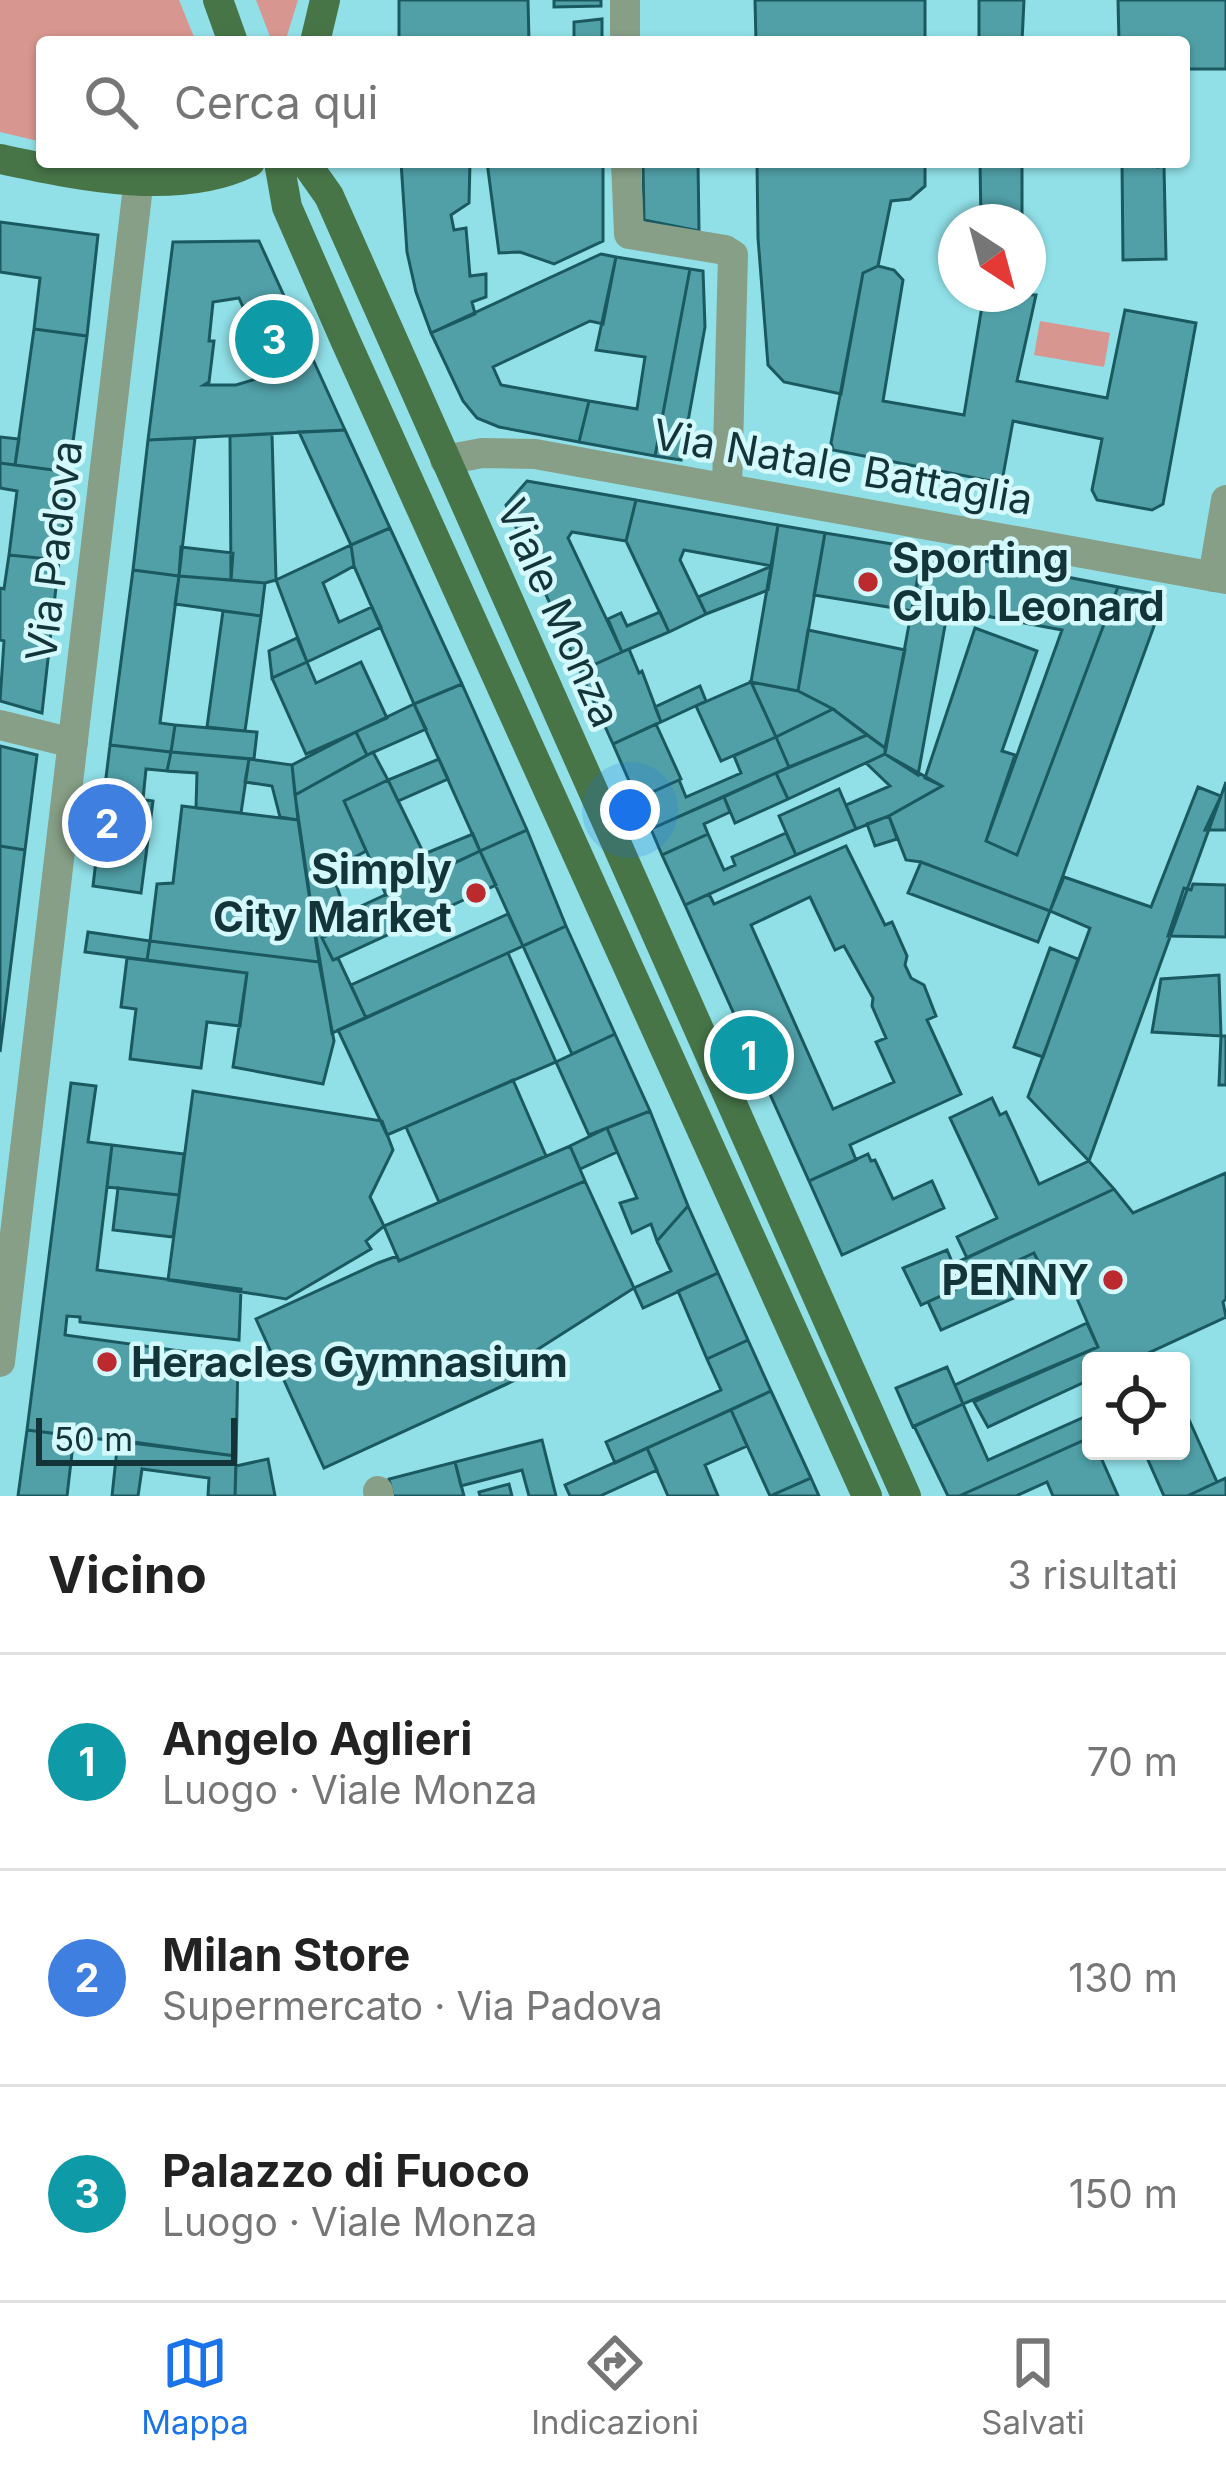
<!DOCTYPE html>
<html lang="it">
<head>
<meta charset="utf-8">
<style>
  :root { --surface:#fff; --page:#f2f2f2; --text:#222; --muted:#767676; --line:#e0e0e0; --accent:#1a73e8 }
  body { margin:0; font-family:Inter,sans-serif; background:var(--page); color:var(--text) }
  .controls { position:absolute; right:36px; bottom:36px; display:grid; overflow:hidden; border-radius:12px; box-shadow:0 3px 9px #0004 }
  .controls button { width:108px; height:108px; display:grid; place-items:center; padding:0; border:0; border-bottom:3px solid var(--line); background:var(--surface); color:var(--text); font:60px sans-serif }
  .compass { position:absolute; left:938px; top:204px; width:108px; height:108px; border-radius:50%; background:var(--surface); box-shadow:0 3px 9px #0004; rotate:144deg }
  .scale { position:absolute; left:36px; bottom:30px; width:201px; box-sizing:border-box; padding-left:12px; border:6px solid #133438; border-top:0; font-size:33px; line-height:42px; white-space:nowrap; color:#133438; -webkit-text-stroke:9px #d4f9fd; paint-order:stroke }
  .you { position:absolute; left:630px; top:810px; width:42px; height:42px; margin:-30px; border:9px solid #fff; border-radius:50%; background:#1a73e8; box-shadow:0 0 0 18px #1a73e833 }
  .badge { display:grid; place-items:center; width:78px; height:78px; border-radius:50%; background:var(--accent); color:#fff; font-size:39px; font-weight:700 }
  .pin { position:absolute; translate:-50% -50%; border:6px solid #fff; box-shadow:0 3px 12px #0006 }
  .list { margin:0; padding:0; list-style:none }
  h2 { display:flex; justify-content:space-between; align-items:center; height:156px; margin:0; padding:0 48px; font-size:51px }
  h2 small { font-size:39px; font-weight:400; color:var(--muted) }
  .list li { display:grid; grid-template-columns:78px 1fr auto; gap:36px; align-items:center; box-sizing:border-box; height:216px; padding:0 48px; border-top:3px solid var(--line) }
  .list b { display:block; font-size:45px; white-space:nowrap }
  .list p { margin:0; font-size:39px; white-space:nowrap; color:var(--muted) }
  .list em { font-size:39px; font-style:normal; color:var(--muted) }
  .icon { flex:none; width:66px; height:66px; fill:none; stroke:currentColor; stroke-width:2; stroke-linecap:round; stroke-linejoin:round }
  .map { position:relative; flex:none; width:1226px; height:1496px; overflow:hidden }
  .search { position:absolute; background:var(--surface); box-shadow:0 3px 9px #0004; left:36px; right:36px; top:36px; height:132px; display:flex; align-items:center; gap:30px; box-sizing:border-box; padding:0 42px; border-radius:12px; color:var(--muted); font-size:45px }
  .sheet { height:804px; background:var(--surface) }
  nav { display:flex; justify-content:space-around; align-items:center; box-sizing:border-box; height:168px; border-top:3px solid var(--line); background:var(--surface); font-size:33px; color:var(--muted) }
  nav a { display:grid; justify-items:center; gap:6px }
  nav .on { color:var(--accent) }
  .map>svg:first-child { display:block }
  .green { fill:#d89690 }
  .building { fill:#51a0a8; stroke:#1a595f; stroke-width:3; fill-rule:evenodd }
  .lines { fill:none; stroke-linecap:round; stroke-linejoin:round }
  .street { stroke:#879f86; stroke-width:30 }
  .primary { stroke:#477548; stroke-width:30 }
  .poi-dot { fill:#ba2a2f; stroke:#d4f9fd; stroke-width:4.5 }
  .labels { text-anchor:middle; stroke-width:9; stroke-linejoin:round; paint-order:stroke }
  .street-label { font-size:42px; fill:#133438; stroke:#d4f9fd }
  .poi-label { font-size:42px; font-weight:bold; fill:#133438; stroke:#d4f9fd; text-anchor:start }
</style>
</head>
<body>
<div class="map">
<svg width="1226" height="1496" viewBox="0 0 1226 1496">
  <rect width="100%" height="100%" fill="#91e0e8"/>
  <!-- green -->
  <path class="green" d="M0,0H179L196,42H42V142L0,132Z
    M256,0H298L285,42H272Z
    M1040,321L1110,333L1104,367L1034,355Z"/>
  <!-- building -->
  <path class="building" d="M399,0H528L529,42H399Z
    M554,0H601V6L554,7Z
    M755,0H925V42H756Z
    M979,0H1024L1022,42H979Z
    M1118,0H1226V69H1184V42H1119Z
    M602,19V42H574V22Z
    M401,162H470L469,203L451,215L454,230L466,228L470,276L486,274V297L472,302L475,314L431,333L416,292L407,252Z
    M487,162L603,165V241L554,264L520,252L499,253Z
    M643,162H698L699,231L644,220Z
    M757,162H925V186L910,199L891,201L878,266L863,273L841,394L784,382L768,365L758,238Z
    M980,162H1022V222H981Z
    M1122,162H1158V167L1164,166L1166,259L1123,260Z
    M0,222L98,235L87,336L34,329L40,278L0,272Z
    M259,241L345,430L148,440L173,242ZM239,298L254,332L244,337L260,374L266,376L236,385H204L209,382L214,341H209L213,302Z
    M601,254L616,257L603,324L590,321L493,367L501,385L589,401L579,442L499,427L477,418L463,401L431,333Z
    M616,257L690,269L655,456L579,442L589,401L637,409L645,357L596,350Z
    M878,266L894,270L903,280L883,401L964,415L984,294L1036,295L1017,381L1107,398L1125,310L1196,323L1163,504L1152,510L1097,500L1092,490L1102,439L1013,421L1003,476L991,481L833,450L831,443L863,273Z
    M690,269L703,271L705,327L681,460L655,456Z
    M34,329L87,336L69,472L15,465Z
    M345,430L390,528L351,545L299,432Z
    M272,434L276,580L265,583L231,580L230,436Z
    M0,437L19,439L15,465L0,463Z
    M195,438L179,576L133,570L148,440Z
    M0,463L69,472L59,560L9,555L17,491L0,488Z
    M527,481L636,500L626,541L572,532L568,538L622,652L580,671L506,505Z
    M636,500L778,525L772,566L684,550L680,560L706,614L669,632L626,541Z
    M778,525L825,533L798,691L751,682Z
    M390,528L462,684L414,704L354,566L351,545Z
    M825,533L923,549L913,611L814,595Z
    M351,545L354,566L323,583L339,622L372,607L381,627L307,662L276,580Z
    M181,547L233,553L231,580L179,576Z
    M923,549L1118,587L1017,855L986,841L1062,630L948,609L918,775L885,754Z
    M9,555L59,560L42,713L0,701L4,641L0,640V588L4,589Z
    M772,566L768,590L706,614L698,597Z
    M133,570L179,576L160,723L175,725L171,752L110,745Z
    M179,576L265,583L261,616L175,604Z
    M1118,587L1165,596L1050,911L921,862L906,860L889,816L942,786L925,778L975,628L1037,651L1002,751L1015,755L986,841L1017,855Z
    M223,611L261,616L245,731L207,727Z
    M660,612L669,632L622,652L608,619L621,613L627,626Z
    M808,630L905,650L885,748L833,709L798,691Z
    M297,638L307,662L272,678L269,651Z
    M629,649L639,673L642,671L661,722L613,744L580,671Z
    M307,662L316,683L361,662L387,718L306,754L272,678Z
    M751,682L776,737L721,761L696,706Z
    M751,682L798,691L833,709L776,737Z
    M462,684L527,830L480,851L414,704Z
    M700,686L706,701L661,722L655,707Z
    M414,704L426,729L367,755L356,732Z
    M833,709L867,735L789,767L776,737Z
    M656,724L681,779L637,799L613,744Z
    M175,725L257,732L254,759L171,752Z
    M356,732L367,755L295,795L292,765Z
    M867,735L885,748V754L788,799L776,773Z
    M776,737L789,767L651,829L637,799L679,780L686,797L741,773L734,756Z
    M110,745L171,752L167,771L146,769L143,799L104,794Z
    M0,746L37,755L25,850L0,846Z
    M171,752L249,759L241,813L196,808L197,773L167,771Z
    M373,752L388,780L344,801L366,851L331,870L346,913L314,925L295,795Z
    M885,754L942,786L889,816L856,829L846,805L890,786L866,763Z
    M249,759L292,765L298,820L280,817L272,786L245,782Z
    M439,759L448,779L398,801L388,780Z
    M776,773L788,799L735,823L724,797Z
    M388,780L424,854L410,884L386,895L344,801Z
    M1226,782V830H1205L1221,796Z
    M1198,787L1221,796L1089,1161L1028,1097L1090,928L1050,911L1064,877L1151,907Z
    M839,789L856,829L796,855L779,816Z
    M104,794L153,801L141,893L93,886Z
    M724,797L730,812L704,824L708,834L662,855L651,829Z
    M182,806L298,820L319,962L150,941L157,884L173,883Z
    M889,816L897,839L875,846L867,824Z
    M527,830L566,926L523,946L480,851Z
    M786,833L796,855L685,905L662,855L708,834L724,870L735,865L732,857Z
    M473,834L480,851L410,884L424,854Z
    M0,846L25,850L0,1052Z
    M846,846L885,925L892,922L907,956L905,965L911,978L924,985L936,1016L927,1020L961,1094L850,1145L856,1160L809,1181L685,905L709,894L714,904ZM810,897L835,950L844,946L873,998L872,1006L886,1038L876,1042L894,1082L833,1109L751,925Z
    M480,851L496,885L333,960L322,938L334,932L329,921Z
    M921,862L1050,911L1038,942L908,893Z
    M1193,884L1226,885V937L1168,936L1184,888L1191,890Z
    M508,914L523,946L366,1018L351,985Z
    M329,921L334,932L322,938L333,960L338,958L366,1018L332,1033L314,925Z
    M566,926L615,1034L572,1054L523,946Z
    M88,932L150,941L147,960L85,952Z
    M150,941L319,962L334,1041L323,1084L233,1067L247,973L147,960Z
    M1050,948L1078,959L1043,1057L1014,1047Z
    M508,953L556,1062L387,1135L338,1030Z
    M127,958L247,973L240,1026L207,1022L201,1068L130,1059L136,1009L121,1007Z
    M1219,975L1221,1036L1152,1032L1161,979Z
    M615,1034L650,1111L589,1135L556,1062Z
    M1221,1036H1226V1085H1219Z
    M513,1080L546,1156L439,1202L406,1127Z
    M71,1083L96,1086L88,1142L112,1145L97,1270L241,1289L239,1340L80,1322V1317L67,1316L65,1335L238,1359L236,1456L27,1430Z
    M193,1091L382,1121L393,1150L370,1197L384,1226L366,1241L371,1249L286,1299L168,1280Z
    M992,1098L1000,1115L1006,1112L1039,1184L1089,1161L1114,1189L967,1258L957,1237L997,1218L950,1118Z
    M650,1111L688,1206L657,1241L651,1224L632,1233L620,1203L637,1198L607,1128Z
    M607,1128L617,1152L580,1169L570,1146Z
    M112,1145L184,1154L179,1195L107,1187Z
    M570,1146L585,1181L399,1261L384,1226Z
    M868,1154L871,1161L875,1160L893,1199L932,1181L944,1208L842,1255L809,1181Z
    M1226,1173V1299L1223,1302L1226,1317L1131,1361H1091V1379L988,1427L974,1402L1098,1347L1065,1271L1047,1279L1034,1253L921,1305L903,1268L947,1250L953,1264L1114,1189L1133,1213Z
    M585,1181L634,1288L521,1360L522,1377L324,1468L256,1319L378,1263L397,1256L399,1261Z
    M118,1188L179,1195L173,1237L113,1230Z
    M688,1206L718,1273L643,1308L634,1288L671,1271L657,1241Z
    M1034,1253L1048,1283L941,1330L928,1302Z
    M718,1273L748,1340L707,1359L678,1291Z
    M1087,1323L1098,1347L963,1404L955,1385Z
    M748,1340L771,1391L615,1463L606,1442L721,1390L707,1359Z
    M947,1367L963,1404L913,1427L896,1388Z
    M771,1391L811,1478L770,1496L731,1410Z
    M1181,1402L1217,1482L1187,1496H1164L1144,1451H1181Z
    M963,1404L988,1460L1091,1414V1437L959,1496H948L914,1426Z
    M731,1410L747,1446L705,1465L718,1496H668L647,1448Z
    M27,1430L74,1436L67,1496H18Z
    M1091,1437V1451H1098L1118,1496H1053L1047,1482L1016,1496H959Z
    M118,1440L236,1456L235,1496H208L209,1478L142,1469L138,1496H112Z
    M542,1440L556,1496H529L522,1470L461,1486L455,1462Z
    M647,1448L657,1470L600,1496H570L565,1485Z
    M268,1459L275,1496H235L236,1466Z
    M455,1462L464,1496H393L389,1479Z
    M811,1478L819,1496H770Z
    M1226,1478V1496H1187L1217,1482Z
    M509,1484L512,1496H480L479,1492Z"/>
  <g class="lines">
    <!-- street -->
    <path class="street" d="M625,0V42
      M626,162L629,234L725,250L733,255L727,488
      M445,460L482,453L535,454L1226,579
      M1213,577L1226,500
      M0,725L73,743
      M0,1362L139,178
      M378,1491L379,1496"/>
    <!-- primary -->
    <path class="primary" d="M218,0L233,42
      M315,42L325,0
      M0,159C76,175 178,198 250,162
      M279,162L287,207L346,342L867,1496
      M305,162L329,196L906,1496"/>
  </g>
  <!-- markers -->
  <g class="poi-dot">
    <circle cx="868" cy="582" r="12"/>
    <circle cx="476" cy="893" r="12"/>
    <circle cx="1113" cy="1280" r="12"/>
    <circle cx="107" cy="1362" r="12"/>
  </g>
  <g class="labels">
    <!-- street labels -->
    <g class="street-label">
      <text transform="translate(843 467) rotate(10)" y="15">Via Natale Battaglia</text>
      <text transform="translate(54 551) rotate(-83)" y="15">Via Padova</text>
      <text transform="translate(559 613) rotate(66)" y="15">Viale Monza</text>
    </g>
    <!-- poi labels -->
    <g class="poi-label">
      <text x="892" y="573">Sporting<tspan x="892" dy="48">Club Leonard</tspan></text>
      <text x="452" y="884" text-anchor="end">Simply<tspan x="452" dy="48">City Market</tspan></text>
      <text x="1089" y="1295" text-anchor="end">PENNY</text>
      <text x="131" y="1377">Heracles Gymnasium</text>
    </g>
  </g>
</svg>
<div class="controls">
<button><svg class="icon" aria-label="locate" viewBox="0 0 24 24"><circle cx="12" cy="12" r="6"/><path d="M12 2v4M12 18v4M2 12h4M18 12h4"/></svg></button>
</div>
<svg class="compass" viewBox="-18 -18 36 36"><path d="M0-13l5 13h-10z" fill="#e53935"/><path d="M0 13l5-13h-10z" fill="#767676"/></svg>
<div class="scale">50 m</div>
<div class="you"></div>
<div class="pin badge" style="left:749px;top:1055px;background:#0f9aa8">1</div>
<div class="pin badge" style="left:107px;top:823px;background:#3f7fe0">2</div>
<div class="pin badge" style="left:274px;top:339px;background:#0f9aa8">3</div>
<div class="search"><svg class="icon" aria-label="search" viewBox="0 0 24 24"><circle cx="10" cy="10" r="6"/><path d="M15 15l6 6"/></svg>Cerca qui</div>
</div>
<section class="sheet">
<h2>Vicino<small>3 risultati</small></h2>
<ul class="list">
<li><span class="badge" style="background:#0f9aa8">1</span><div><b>Angelo Aglieri</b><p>Luogo · Viale Monza</p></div><em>70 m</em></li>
<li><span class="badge" style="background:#3f7fe0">2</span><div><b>Milan Store</b><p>Supermercato · Via Padova</p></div><em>130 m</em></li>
<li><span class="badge" style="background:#0f9aa8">3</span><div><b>Palazzo di Fuoco</b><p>Luogo · Viale Monza</p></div><em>150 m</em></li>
</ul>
</section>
<nav>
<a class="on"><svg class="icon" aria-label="map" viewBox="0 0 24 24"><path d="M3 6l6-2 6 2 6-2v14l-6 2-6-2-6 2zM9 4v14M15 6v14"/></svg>Mappa</a>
<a><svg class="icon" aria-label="directions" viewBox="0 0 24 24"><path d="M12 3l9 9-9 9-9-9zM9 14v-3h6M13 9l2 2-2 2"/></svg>Indicazioni</a>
<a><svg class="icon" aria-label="saved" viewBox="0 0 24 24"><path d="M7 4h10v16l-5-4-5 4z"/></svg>Salvati</a>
</nav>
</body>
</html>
